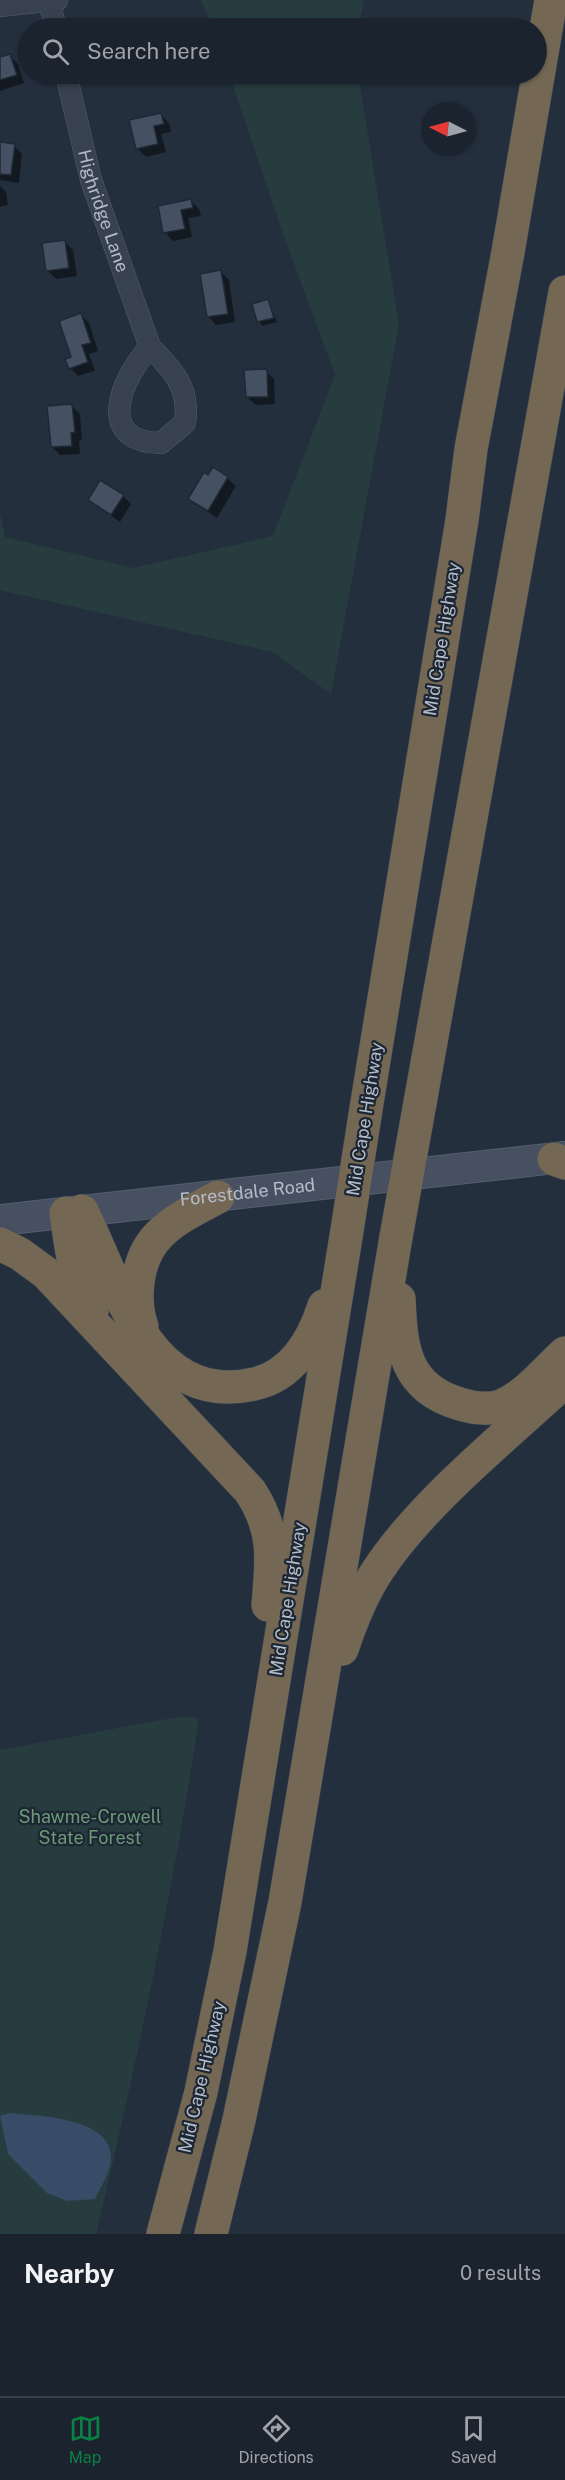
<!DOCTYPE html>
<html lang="en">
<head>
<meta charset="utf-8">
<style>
  :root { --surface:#1b232e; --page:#242b36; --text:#f1f3f6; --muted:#a0a4aa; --line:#39404a; --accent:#0b8043 }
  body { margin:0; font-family:"Public Sans",sans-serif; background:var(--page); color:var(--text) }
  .compass { position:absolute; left:421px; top:102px; width:54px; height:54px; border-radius:50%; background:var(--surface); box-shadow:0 2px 4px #0004; rotate:276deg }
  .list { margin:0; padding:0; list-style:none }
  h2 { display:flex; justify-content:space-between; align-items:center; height:78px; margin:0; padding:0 24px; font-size:26px }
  h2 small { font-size:20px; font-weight:400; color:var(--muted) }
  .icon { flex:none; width:33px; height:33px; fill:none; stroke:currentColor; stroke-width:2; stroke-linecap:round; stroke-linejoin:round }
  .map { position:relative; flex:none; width:565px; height:2234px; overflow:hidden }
  .search { position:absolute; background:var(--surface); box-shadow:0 2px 4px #0004; left:18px; right:18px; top:18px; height:66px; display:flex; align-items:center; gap:15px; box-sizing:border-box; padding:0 21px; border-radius:33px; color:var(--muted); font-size:22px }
  .sheet { height:162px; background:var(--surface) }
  nav { display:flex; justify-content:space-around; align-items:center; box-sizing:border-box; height:84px; border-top:2px solid var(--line); background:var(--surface); font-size:16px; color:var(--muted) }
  nav a { display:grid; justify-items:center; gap:3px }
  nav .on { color:var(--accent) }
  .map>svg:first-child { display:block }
  .green { fill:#263c3f }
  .water { fill:#394c67 }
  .shadow { fill:#0007 }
  .building { fill:#455162; stroke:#1f2835; stroke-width:1.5 }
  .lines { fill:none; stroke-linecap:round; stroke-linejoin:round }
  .street-casing { stroke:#565f6c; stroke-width:22 }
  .secondary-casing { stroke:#565f6c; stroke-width:32 }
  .highway-casing { stroke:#434c59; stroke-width:34 }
  .street { stroke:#38414e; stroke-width:21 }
  .secondary { stroke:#465061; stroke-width:30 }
  .highway { stroke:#746855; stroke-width:33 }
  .highway-bridge-casing { stroke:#434c59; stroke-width:34; stroke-linecap:butt }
  .highway-bridge { stroke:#746855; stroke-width:33 }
  .labels { text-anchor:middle; stroke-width:4.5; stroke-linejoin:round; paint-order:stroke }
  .street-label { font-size:18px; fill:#b4bcc9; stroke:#1d2633 }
  .park-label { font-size:18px; fill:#6b9a76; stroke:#1d2633 }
</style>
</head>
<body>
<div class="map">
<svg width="565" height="2234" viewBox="0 0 565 2234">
  <rect width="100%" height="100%" fill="#242f3e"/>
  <!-- green -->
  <path class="green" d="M201,0H364L358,28H213Z
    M229,74H358L399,324L331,694L272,652L0,590V513L5,537L133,568L273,536L335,375L280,225Z
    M177,1717L199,1718C173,1892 137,2063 96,2234H0V1750Z"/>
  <!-- water -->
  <path class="water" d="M10,2113C38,2116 114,2117 111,2160C110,2173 100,2188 95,2199L67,2201L47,2193L8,2154L0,2116Z"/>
  <!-- shadow -->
  <path class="shadow" d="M10,56L18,64L24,83L0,91V59Z
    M161,115L169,123L171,132L161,134L166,152L146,157L137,148Z
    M0,144L14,146L22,154L19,183L0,180Z
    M0,186L6,192L8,205L0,207Z
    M191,201L199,209L201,216L188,218L192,237L173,241L165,232L160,207Z
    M64,241L73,250L77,276L56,279L48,271L44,244Z
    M221,272L229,280L235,322L216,325L208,316Z
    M268,301L277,322L262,326L254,305Z
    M81,315L89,323L98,351L89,354L95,371L78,376L70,368Z
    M266,371L274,379L275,404L256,405L247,397Z
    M72,406L80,414L82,440L79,441L80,454L60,455L52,447Z
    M227,478L236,486L217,518L190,499Z
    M123,496L131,504L120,522L90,500Z"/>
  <!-- building -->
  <path class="building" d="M10,54L17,75L0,80V57Z
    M161,113L164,124L154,126L158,144L136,149L129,120Z
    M0,142L15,144L11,175L0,174Z
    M191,199L193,208L181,210L185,229L163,233L158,206Z
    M65,240L69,268L46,271L42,243Z
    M221,270L228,314L207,317L200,274Z
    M268,299L274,318L257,322L252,304Z
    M81,313L91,343L82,345L88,362L69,369L65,359L71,357L59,321Z
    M267,369L268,397H246L244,370Z
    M72,404L75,432L71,433L72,446L51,447L47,406Z
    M213,467L228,477L208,511L188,499L204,472L208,475Z
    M100,480L124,495L111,515L88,500Z"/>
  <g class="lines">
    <!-- street casing -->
    <g class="street-casing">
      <g id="street">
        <path d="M49,2L56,28"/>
        <path d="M0,6L57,0"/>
        <path id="s1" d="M66,74L91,180L150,347"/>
        <path d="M150,347C174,371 190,388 185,423L161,443C94,442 121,378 150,347Z"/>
      </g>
    </g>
    <!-- secondary casing -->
    <g class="secondary-casing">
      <g id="secondary">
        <path id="s2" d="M0,1220L565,1157"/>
      </g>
    </g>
    <!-- highway casing -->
    <g class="highway-casing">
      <path id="highway" d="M420,1103L565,292
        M366,1109L462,520L471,449L508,252L551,0
        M554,1159L565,1163
        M82,1211C118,1284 148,1408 254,1384C292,1376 313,1340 324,1306
        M66,1213C71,1247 74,1280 92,1311
        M0,1244L20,1254L46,1273L250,1491C276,1530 272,1560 268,1605
        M399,1299C401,1349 405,1388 460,1404C473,1408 488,1410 501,1406C526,1396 546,1370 565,1353
        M142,1327C132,1297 137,1257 159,1235C175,1218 198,1208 218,1197
        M342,1649C351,1622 362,1594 378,1570C422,1503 505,1437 565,1381
        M163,2234L201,2092L230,1951L345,1243
        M211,2234L239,2120L285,1902L396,1237"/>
    </g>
    <!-- street -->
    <use href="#street" class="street"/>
    <!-- secondary -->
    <use href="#secondary" class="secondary"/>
    <!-- highway -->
    <use href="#highway" class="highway"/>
    <!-- highway-bridge casing -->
    <g class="highway-bridge-casing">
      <path id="highway-bridge" d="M396,1237L420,1103
        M345,1243L366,1109"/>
    </g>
    <!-- highway-bridge -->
    <use href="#highway-bridge" class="highway-bridge"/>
  </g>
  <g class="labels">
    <!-- street labels -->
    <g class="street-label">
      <text dy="6" stroke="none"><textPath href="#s1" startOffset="142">Highridge Lane</textPath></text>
      <text transform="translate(442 639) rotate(-81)" y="6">Mid Cape Highway</text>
      <text transform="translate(365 1119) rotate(-81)" y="6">Mid Cape Highway</text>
      <text dy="6" stroke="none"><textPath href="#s2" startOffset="249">Forestdale Road</textPath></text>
      <text transform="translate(288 1599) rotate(-81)" y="6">Mid Cape Highway</text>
      <text transform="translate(202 2077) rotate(-77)" y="6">Mid Cape Highway</text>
    </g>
    <!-- park labels -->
    <g class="park-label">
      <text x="90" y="1823">Shawme-Crowell<tspan x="90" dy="21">State Forest</tspan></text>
    </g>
  </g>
</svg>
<svg class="compass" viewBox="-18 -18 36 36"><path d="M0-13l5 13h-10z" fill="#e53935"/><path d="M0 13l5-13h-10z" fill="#a0a4aa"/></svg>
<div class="search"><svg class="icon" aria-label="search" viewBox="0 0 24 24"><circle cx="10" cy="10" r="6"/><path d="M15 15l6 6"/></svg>Search here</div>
</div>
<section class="sheet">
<h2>Nearby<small>0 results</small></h2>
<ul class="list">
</ul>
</section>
<nav>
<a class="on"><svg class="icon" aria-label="map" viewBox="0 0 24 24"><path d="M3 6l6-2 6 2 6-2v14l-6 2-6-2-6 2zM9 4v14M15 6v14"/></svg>Map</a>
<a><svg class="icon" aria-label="directions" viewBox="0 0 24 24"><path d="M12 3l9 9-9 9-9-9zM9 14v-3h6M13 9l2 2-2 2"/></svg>Directions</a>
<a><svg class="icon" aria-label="saved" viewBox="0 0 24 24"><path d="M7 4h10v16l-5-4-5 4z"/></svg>Saved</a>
</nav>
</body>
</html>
